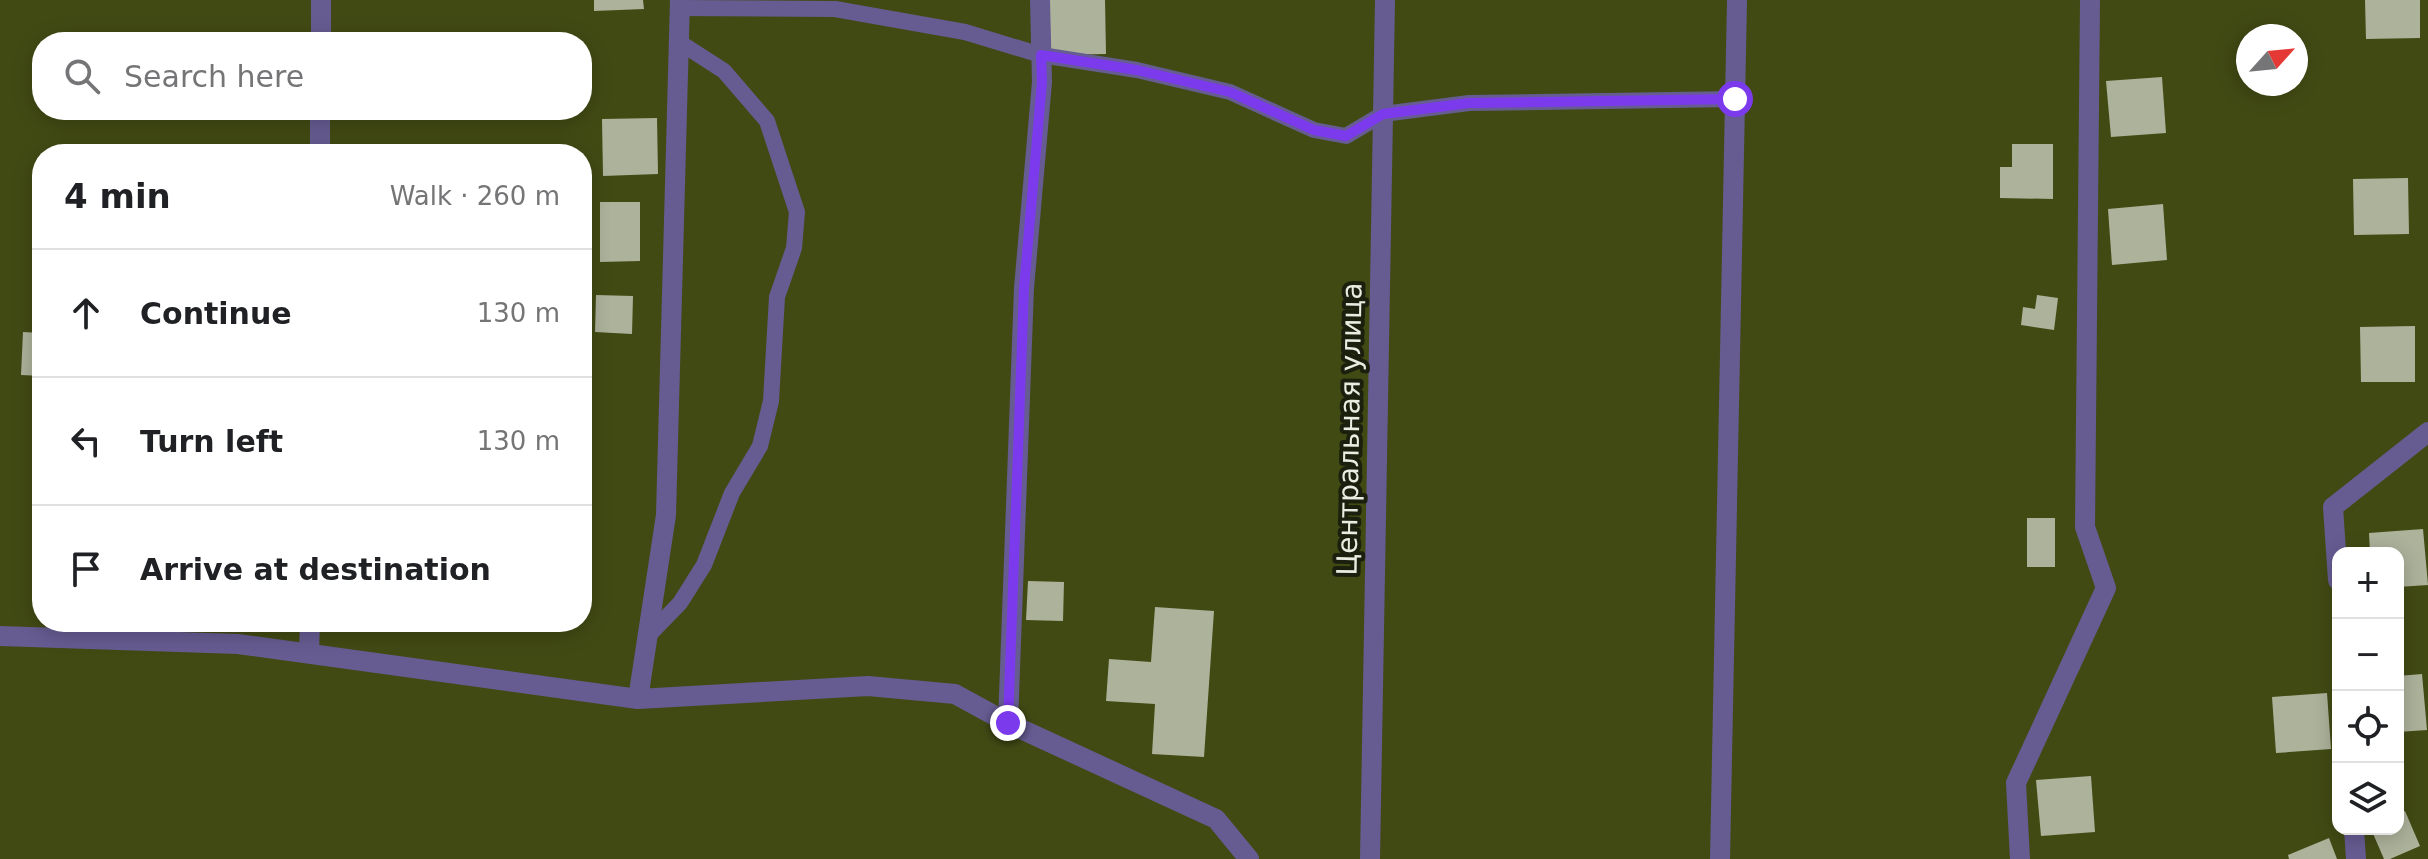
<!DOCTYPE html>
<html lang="en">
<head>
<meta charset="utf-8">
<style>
  :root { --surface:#fff; --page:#f6f6f6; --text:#202124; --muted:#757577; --line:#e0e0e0 }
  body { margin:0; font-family:"DejaVu Sans",sans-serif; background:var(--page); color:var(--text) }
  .controls { position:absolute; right:24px; bottom:24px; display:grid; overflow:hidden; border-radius:16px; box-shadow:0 4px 20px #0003 }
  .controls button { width:72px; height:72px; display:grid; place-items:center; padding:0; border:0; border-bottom:2px solid var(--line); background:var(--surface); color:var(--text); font:40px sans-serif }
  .compass { position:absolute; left:2236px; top:24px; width:72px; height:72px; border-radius:50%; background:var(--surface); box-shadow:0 4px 20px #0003; rotate:63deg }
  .stop { position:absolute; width:24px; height:24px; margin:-18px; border:6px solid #7c3aed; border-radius:50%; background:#fff }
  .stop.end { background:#7c3aed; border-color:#fff; box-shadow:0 2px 8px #0008 }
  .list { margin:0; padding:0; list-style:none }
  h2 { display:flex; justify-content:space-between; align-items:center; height:104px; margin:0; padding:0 32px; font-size:34px }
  h2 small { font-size:26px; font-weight:400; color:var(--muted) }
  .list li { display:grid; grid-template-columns:52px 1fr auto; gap:24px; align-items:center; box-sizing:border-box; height:128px; padding:0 32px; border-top:2px solid var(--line) }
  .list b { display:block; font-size:30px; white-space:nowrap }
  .list em { font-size:26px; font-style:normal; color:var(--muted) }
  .icon { flex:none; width:44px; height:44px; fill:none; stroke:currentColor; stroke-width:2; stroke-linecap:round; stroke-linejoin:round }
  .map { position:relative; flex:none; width:2428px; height:859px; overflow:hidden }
  .search { position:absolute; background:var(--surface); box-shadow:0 4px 20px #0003; left:32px; top:32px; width:560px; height:88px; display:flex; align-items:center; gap:20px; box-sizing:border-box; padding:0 28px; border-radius:32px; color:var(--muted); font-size:30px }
  .panel { position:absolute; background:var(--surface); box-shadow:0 4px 20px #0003; left:32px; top:144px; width:560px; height:488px; border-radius:32px }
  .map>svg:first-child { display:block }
  .green { fill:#424a14; fill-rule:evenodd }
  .building { fill:#adb29b }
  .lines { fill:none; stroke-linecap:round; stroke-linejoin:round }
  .lane { stroke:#665c92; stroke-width:16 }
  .street { stroke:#665c92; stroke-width:20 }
  .route { stroke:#7c3aed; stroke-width:10 }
  .labels { text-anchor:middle; stroke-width:8; stroke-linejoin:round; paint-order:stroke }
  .street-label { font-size:28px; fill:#eaece1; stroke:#1b1f0d }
</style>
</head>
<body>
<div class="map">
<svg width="2428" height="859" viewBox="0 0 2428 859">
  <rect width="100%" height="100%" fill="#1b1f0d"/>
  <!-- green -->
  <path class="green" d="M0,0H2428V859H0ZM2248,36H2296V84H2248ZM42,42H582V110H42ZM42,154H582V622H42ZM2338,553H2398V829H2338Z"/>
  <!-- building -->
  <path class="building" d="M594,0H643L644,9L594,11Z
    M1049,0H1105L1106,54L1051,55Z
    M2365,0H2420V38L2366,39Z
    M2162,77L2166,133L2111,137L2106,81Z
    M657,118L658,174L603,176L602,119Z
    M2012,144H2053V199L2000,198V167H2012Z
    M2408,178L2409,234L2354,235L2353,179Z
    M600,202H640V261L600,262Z
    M2163,204L2167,260L2112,265L2108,209Z
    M596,295L633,296L632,334L595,332Z
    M2037,295L2058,298L2054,330L2021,325L2023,307L2035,309Z
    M2415,326V382H2361L2360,327Z
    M23,332L42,333V376L21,375Z
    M2027,518H2055V567H2027Z
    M2423,529L2428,585L2398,587V553H2370L2369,533Z
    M1028,581L1064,582L1063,621L1026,620Z
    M1155,607L1214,611L1204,757L1152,754L1155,704L1106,701L1109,659L1151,662Z
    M2422,674L2427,730L2398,732V676Z
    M2327,693L2331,749L2276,753L2272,697Z
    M2091,776L2095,832L2041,836L2036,780Z
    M2405,811L2420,846L2390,859H2384L2371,829H2398V814Z
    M2329,838L2337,859H2289L2288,855Z"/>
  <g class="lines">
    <!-- lane -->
    <path class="lane" d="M680,8L835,9L965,32L1041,55L1137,70L1230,92L1314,130L1346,136L1383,114L1469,103L1735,99
      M649,635L680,603L704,565L732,493L760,446L771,401L777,297L794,248L797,212L767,121L724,71L679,42"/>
    <!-- street -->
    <path class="street" d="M321,42V0
      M320,154V110
      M2338,580L2333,507L2428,432
      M0,636L238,644L638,699L868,686L955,694L1008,723L1216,819L1249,859
      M309,652L310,622
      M638,699L666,515L680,0
      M1008,723L1024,288L1042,82L1040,0
      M2354,829L2356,859
      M1370,859L1385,0
      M1720,859L1737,0
      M2020,859L2016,783L2106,588L2085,527L2090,0"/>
  </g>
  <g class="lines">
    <!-- route -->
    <path class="route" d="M1008,723L1024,288L1042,82L1041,55L1137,70L1230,92L1314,130L1346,136L1383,114L1469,103L1735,99"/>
  </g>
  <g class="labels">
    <!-- street labels -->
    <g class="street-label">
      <text transform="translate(1349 429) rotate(-89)" y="10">Центральная улица</text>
    </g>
  </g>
</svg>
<div class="controls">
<button>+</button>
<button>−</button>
<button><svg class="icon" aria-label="locate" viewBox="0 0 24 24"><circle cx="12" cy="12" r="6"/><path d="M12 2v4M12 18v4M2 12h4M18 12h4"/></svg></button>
<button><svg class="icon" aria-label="layers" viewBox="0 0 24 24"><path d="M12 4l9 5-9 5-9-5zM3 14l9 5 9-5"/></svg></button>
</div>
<svg class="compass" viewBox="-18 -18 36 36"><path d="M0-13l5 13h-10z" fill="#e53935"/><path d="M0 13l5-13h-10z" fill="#757577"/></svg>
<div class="stop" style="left:1735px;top:99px"></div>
<div class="stop end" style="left:1008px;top:723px"></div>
<div class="search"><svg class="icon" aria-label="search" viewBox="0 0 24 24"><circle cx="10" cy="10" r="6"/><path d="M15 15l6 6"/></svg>Search here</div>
<section class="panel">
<h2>4 min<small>Walk · 260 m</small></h2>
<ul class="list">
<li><svg class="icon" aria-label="ahead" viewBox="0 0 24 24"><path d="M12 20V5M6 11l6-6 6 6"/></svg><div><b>Continue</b></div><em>130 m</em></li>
<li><svg class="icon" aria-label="left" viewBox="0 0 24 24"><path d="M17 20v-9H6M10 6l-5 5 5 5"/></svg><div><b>Turn left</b></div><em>130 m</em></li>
<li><svg class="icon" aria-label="arrive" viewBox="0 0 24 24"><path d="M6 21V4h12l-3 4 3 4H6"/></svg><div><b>Arrive at destination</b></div></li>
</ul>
</section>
</div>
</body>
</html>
